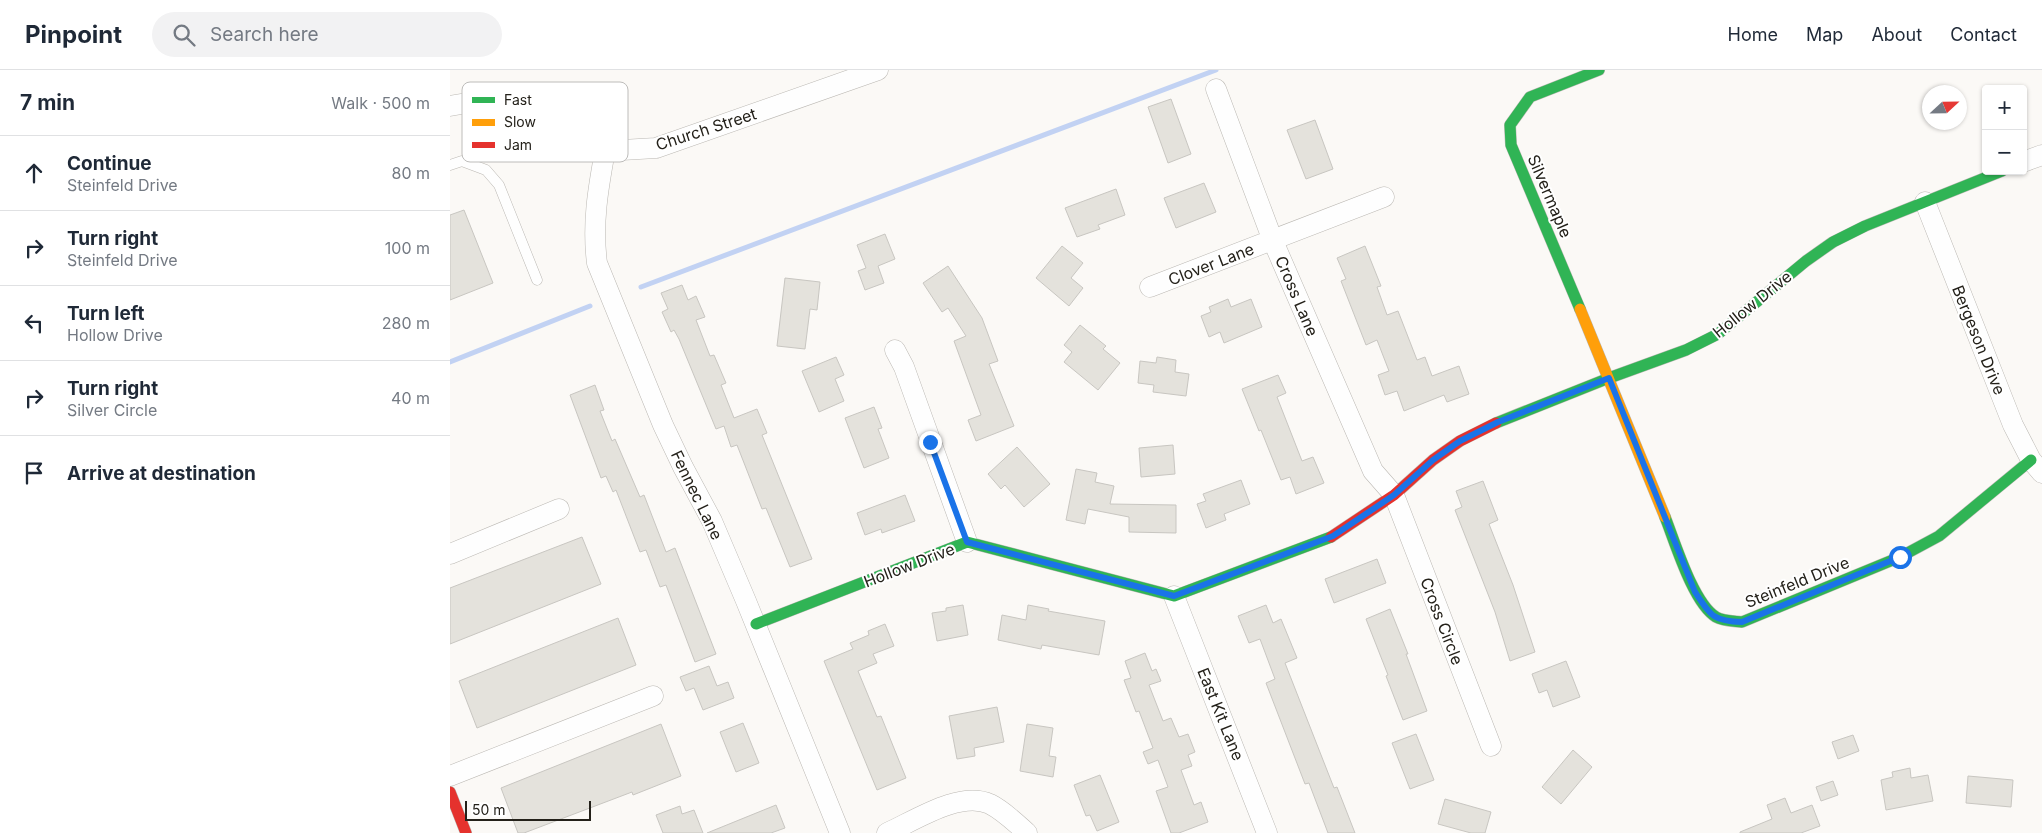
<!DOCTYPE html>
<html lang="en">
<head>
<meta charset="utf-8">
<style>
  :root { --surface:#fff; --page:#f2f2f3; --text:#1f2937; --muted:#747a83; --line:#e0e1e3 }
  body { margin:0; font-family:Inter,sans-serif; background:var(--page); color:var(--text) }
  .controls { position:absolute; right:15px; top:15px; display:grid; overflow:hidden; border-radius:5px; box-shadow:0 1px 4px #0004 }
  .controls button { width:45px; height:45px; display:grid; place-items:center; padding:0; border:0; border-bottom:1px solid var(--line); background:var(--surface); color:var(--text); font:25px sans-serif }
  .compass { position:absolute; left:1472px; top:15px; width:45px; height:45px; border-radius:50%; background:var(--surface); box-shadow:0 1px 4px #0004; rotate:68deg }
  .scale { position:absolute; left:15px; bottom:12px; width:126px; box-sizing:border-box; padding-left:5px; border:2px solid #24211a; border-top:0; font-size:14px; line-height:18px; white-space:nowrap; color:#24211a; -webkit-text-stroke:4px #fff; paint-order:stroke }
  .stop { position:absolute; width:15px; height:15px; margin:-11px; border:4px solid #1a73e8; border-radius:50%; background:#fff }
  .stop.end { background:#1a73e8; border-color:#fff; box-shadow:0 1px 5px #0008 }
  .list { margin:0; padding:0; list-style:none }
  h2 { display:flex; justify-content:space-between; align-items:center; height:65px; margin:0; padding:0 20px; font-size:21px }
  h2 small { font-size:16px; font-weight:400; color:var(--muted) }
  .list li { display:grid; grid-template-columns:32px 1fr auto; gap:15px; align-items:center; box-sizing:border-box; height:75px; padding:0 20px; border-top:1px solid var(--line) }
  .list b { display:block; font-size:19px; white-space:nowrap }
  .list p { margin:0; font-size:16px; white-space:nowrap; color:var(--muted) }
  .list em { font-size:16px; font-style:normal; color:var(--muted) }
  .icon { flex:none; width:28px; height:28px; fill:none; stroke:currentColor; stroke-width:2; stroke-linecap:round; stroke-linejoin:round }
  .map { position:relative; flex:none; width:1592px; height:763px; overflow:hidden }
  header { display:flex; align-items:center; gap:30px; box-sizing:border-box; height:70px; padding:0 25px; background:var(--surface); border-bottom:1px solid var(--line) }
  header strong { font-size:24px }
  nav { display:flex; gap:28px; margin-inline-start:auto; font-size:18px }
  .search { width:350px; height:45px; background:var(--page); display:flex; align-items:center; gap:12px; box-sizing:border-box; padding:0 18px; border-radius:28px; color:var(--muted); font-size:19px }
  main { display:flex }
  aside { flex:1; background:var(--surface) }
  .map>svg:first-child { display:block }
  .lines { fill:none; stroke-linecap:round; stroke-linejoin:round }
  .stream { stroke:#c2d2f3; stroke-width:5 }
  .building { fill:#e4e2dc; stroke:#c8c6c1 }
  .lane-casing { stroke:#bbb8b3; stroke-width:11 }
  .street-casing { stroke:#bbb8b3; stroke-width:21 }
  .fast-casing { stroke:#bbb8b3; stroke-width:12 }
  .slow-casing { stroke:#bbb8b3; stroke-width:12 }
  .jam-casing { stroke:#bbb8b3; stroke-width:12 }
  .lane { stroke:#fefefe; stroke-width:10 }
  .street { stroke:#fefefe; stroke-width:20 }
  .fast { stroke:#30b455; stroke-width:11 }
  .slow { stroke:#ff9f0a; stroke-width:11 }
  .jam { stroke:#e5322d; stroke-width:11 }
  .route { stroke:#1a73e8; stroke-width:6 }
  .labels { text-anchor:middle; stroke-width:4; stroke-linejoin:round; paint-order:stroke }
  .street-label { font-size:16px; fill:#24211a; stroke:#fff }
  .key { fill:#fff; stroke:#bdbcba; stroke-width:1 }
  .key-label { font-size:14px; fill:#24211a }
</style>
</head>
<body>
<header>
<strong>Pinpoint</strong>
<div class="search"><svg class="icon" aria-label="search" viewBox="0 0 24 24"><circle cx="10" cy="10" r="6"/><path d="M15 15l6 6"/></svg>Search here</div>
<nav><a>Home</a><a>Map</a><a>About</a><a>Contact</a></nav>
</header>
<main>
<aside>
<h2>7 min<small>Walk · 500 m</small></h2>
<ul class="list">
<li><svg class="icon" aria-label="ahead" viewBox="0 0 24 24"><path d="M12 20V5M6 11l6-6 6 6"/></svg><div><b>Continue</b><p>Steinfeld Drive</p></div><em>80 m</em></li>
<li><svg class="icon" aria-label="right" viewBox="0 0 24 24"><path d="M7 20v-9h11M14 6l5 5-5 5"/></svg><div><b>Turn right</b><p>Steinfeld Drive</p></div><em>100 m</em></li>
<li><svg class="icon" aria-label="left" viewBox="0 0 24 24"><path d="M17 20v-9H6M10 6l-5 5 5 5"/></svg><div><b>Turn left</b><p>Hollow Drive</p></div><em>280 m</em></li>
<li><svg class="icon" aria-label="right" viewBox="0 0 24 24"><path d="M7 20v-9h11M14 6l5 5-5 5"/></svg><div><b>Turn right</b><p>Silver Circle</p></div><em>40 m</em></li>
<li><svg class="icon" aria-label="arrive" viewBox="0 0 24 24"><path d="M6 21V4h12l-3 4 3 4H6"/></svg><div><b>Arrive at destination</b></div></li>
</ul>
</aside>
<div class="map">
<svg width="1592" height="763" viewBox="0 0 1592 763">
  <rect width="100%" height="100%" fill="#fbf9f6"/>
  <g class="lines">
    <!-- stream -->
    <path class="stream" d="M191,217L766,0
      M0,292L140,236"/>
  </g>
  <!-- building -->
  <path class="building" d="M721,29L741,84L718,93L698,37Z
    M865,50L883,99L856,109L837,60Z
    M754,113L766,142L726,158L714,128Z
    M666,119L675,145L648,155L650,159L627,167L615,138Z
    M14,140L43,213L0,230V145Z
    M435,164L445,189L428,196L434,213L415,220L408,201L416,198L407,175Z
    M612,176L633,193L621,208L633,218L619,236L586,208Z
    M915,176L931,216L927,217L937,245L948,241L967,290L975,287L982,306L1009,296L1019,324L997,332L994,325L954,341L947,321L935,325L928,305L939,301L927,270L916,275L891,211L896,209L887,188Z
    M498,196L532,248L548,291L539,294L564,356L526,371L518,350L531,345L504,271L516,266L498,238L492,242L473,213Z
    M335,208L370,212L367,240L360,239L355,279L327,276Z
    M232,215L238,230L246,226L255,247L246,250L260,286L264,285L276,313L271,315L284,348L307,339L317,363L312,365L362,489L340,497L316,438L312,439L287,375L281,377L274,356L266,359L229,269L224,260L221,262L212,242L218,239L211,223Z
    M778,229L781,237L801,229L812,257L774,273L770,262L759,267L751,246L761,242L759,237Z
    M630,255L656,276L653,279L670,293L648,320L614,292L622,282L614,275Z
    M386,287L394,305L385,309L394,331L369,342L352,301Z
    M707,287L726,290L725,302L739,304L736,326L703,322L704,315L688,313L690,291L706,293Z
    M828,305L836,323L827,327L852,391L863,387L874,413L846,424L840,407L831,410L811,360L809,361L792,319Z
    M145,315L154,340L150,341L162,371L165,369L190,427L194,425L216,482L225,478L266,584L245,592L216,515L210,517L196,480L190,482L166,420L163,422L156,406L151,408L120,325Z
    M424,337L432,358L428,359L439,388L414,398L395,348Z
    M723,375L725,404L691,407L689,378Z
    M567,377L600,414L574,437L555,415L551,419L538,404Z
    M626,399L647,403L645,412L664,416L660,434L726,435V463L679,462V447L638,439L635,454L616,450Z
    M791,410L800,434L774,444L776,450L756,458L747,434L756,431L753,424Z
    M1033,411L1048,450L1039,454L1063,515L1085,582L1060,591L1045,542L1005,440L1012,437L1006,421Z
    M455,425L465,451L432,463L431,459L415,465L407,443Z
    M132,467L151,514L0,574V518Z
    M927,489L936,513L884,533L875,509Z
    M513,535L518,565L487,571L482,543L496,541V538Z
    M578,535L599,539L598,541L655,551L649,585L592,575L591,579L548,570L552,545L576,550Z
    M816,535L823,553L831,549L847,588L835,593L884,718L887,717L905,763H878L859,713L855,714L816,613L825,609L810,569L799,573L788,546Z
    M940,539L958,584H956L977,641L953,650L936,606L938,605L916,549Z
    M168,548L186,595L27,658L9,611Z
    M435,554L444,576L423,584L427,593L408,601L427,647L431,646L456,708L427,720L374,591L403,579L400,573L419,565L418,561Z
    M695,583L702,601L706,599L711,611L699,615L713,651L721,648L729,667L738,664L745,682L738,685L742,696L731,700L744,735L751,732L758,752L729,763H721L706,721L718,717L708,690L698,694L693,682L703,678L689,641L686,642L674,610L681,608L675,591Z
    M1116,591L1130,627L1103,637L1097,620L1089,623L1082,604Z
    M259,596L267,616L278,612L284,628L253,640L244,618L236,621L230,607Z
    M547,637L554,672L524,678L525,686L507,689L499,646Z
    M293,653L309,693L286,702L270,662Z
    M211,654L231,706L183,725L182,722L74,763H68L51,718Z
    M577,654L603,658L599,686L606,687L603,707L570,701Z
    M966,664L984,710L960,719L942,673Z
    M1403,665L1409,681L1388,689L1382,672Z
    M1123,680L1142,697L1111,734L1092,717Z
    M1460,698L1461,708L1478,705L1483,731L1436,740L1431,710L1443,707L1442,702Z
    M650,705L669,752L647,761L640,745L636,746L624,715Z
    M1518,706L1563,710L1561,737L1516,733Z
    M1383,711L1388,725L1371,731L1366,717Z
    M1335,728L1341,743L1362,735L1370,756L1351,763H1290V762L1322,749L1317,735Z
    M995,729L1041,742L1035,763H1021L988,754Z
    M326,735L335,758L321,763H257Z
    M230,736L232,744L244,740L253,763H213L206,745Z"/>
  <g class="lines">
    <!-- lane casing -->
    <g class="lane-casing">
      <path id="lane" d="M0,95L12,91L36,100L49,115L87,210"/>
    </g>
    <!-- street casing -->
    <g class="street-casing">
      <path id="street" d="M766,19L823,171L923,401L944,425L1041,676
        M0,36L29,31L64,37L110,64L155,81L206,78L428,0
        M155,81C148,119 142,154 147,193L213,355L233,397L262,451L296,531L390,763
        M1573,92L1592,85
        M1475,132L1563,355L1581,390L1592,403
        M700,217L934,127
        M445,280L454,297L517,472
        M0,484L109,439
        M724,526L817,763
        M0,706L203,626
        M437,763C464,751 510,720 540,734C554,741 566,753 577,763"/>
    </g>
    <!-- fast casing -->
    <g class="fast-casing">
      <path id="fast" d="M1130,239L1061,75L1060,55L1080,27L1149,0
        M1046,353L1159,308L1236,280L1268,264L1356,191L1383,172L1415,156L1552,101
        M1215,447C1225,472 1243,533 1266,547C1273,551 1283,551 1292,552L1450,487L1489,466L1581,390
        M306,554L517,472L724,526L881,467"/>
    </g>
    <!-- slow casing -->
    <g class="slow-casing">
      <path id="slow" d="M1130,239L1215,447"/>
    </g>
    <!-- jam casing -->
    <g class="jam-casing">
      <path id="jam" d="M881,467L944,425L983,390L1010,371L1046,353
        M0,722L16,763"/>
    </g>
    <!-- lane -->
    <use href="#lane" class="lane"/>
    <!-- street -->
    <use href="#street" class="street"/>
    <!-- fast -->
    <use href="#fast" class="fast"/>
    <!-- slow -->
    <use href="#slow" class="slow"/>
    <!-- jam -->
    <use href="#jam" class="jam"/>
  </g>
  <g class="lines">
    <!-- route -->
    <path class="route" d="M480,372L517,472L724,526L883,466L944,425L983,390L1010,371L1048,352L1159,308L1245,522C1261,546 1263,551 1292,552L1450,487"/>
  </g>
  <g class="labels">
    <!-- street labels -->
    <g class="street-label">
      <text transform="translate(256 59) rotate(-18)" y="6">Church Street</text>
      <text transform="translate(1100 126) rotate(67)" y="6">Silvermaple</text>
      <text transform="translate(761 194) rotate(-21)" y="6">Clover Lane</text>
      <text transform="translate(847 226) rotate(67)" y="6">Cross Lane</text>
      <text transform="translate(1302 234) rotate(-39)" y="6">Hollow Drive</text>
      <text transform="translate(1529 270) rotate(68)" y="6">Bergeson Drive</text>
      <text transform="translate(247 425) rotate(64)" y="6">Fennec Lane</text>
      <text transform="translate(459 495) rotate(-21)" y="6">Hollow Drive</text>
      <text transform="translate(1347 512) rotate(-22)" y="6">Steinfeld Drive</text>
      <text transform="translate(992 551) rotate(69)" y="6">Cross Circle</text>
      <text transform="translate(771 644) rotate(68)" y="6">East Kit Lane</text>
    </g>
  </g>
  <!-- legend -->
  <rect x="12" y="12" width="166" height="80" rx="8" class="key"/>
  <rect x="22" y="27" width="23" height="6" fill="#30b455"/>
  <rect x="22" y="49" width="23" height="7" fill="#ff9f0a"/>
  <rect x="22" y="72" width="23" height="6" fill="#e5322d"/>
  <g class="key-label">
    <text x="54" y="35">Fast</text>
    <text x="54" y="57">Slow</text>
    <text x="54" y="80">Jam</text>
  </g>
</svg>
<div class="controls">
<button>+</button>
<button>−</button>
</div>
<svg class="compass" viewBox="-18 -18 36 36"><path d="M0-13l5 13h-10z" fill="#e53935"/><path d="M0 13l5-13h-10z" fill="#747a83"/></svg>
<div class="scale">50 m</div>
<div class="stop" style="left:1450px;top:487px"></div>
<div class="stop end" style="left:480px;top:372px"></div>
</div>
</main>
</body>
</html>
